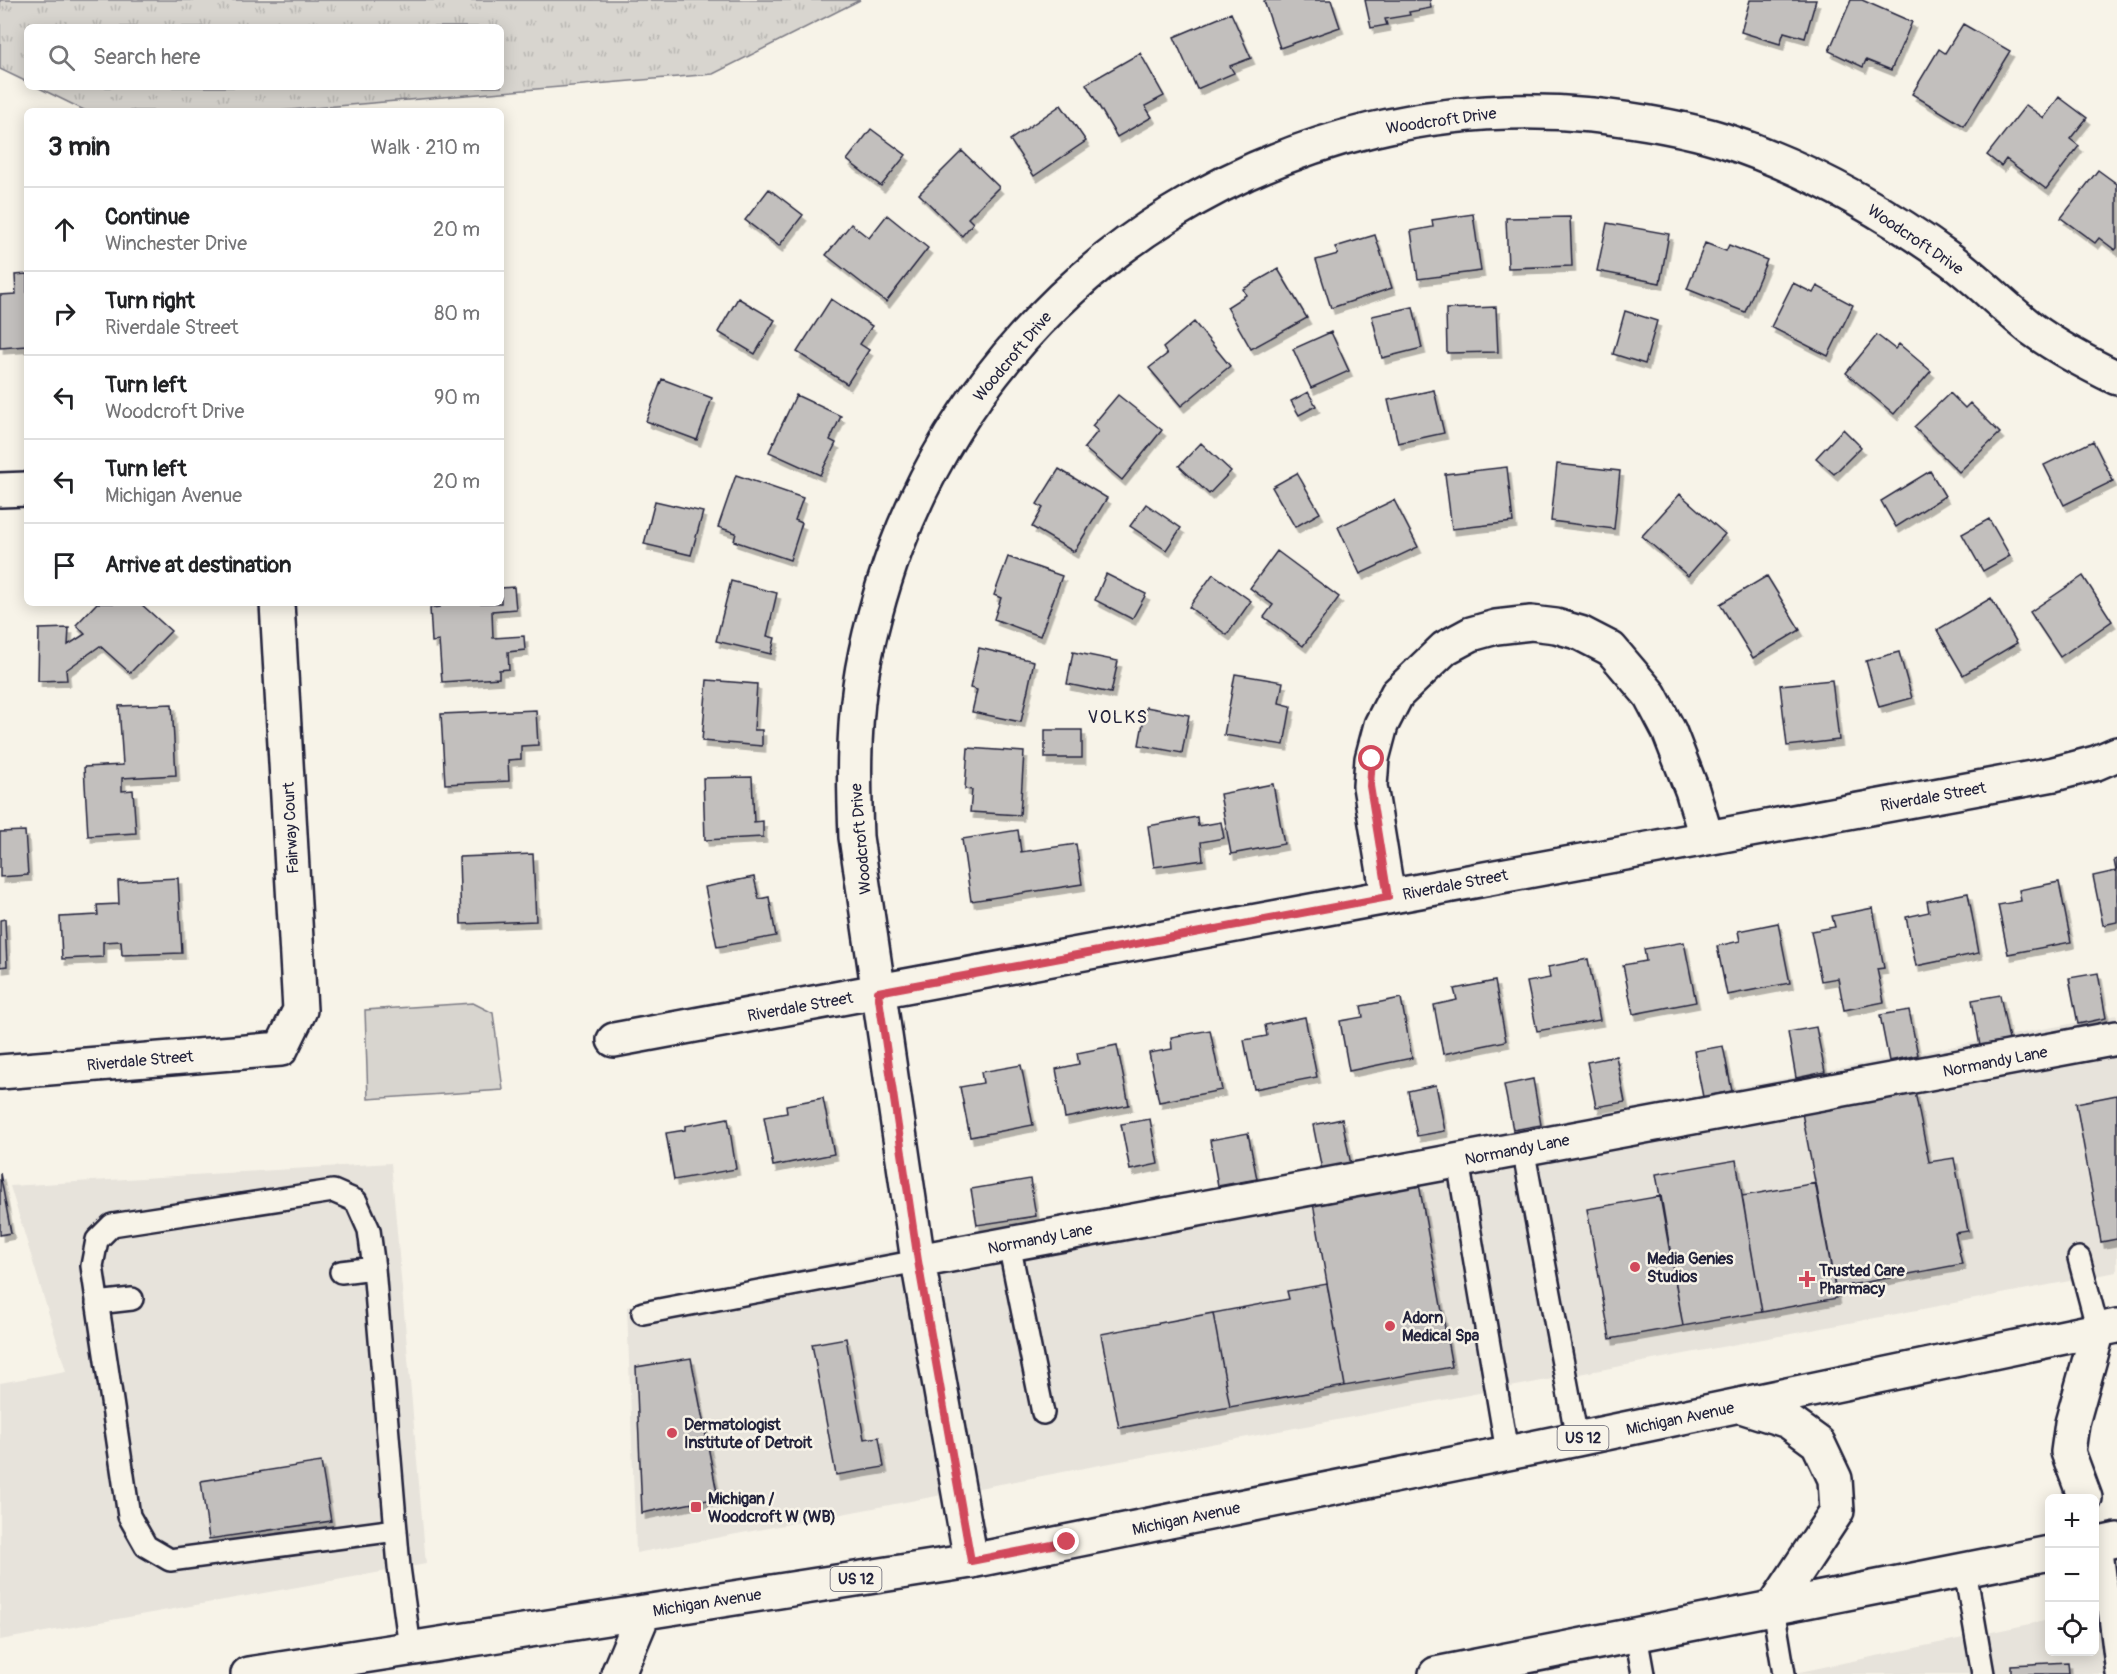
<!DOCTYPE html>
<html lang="en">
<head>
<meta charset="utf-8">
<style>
  :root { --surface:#fff; --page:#f2f2f2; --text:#202124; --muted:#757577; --line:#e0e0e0 }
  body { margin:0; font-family:Pangolin,sans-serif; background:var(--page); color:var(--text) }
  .controls { position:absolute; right:18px; bottom:18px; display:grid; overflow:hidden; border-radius:9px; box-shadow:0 3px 15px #0003 }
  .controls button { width:54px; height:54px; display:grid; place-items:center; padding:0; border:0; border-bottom:2px solid var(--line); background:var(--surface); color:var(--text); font:30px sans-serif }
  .stop { position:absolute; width:18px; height:18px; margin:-14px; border:4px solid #d1495b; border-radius:50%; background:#fff }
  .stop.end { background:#d1495b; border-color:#fff; box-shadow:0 2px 6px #0008 }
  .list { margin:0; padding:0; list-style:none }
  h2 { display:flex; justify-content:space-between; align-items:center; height:78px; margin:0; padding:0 24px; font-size:26px }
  h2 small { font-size:20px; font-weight:400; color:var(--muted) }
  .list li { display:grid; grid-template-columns:39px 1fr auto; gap:18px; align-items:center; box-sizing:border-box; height:84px; padding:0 24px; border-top:2px solid var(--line) }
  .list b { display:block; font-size:22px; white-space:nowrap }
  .list p { margin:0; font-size:20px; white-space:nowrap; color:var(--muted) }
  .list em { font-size:20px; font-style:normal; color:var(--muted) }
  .icon { flex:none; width:33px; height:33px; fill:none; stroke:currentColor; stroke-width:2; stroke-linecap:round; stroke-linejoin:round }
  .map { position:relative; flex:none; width:2117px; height:1674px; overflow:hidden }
  .search { position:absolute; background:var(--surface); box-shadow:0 3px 15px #0003; left:24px; top:24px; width:480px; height:66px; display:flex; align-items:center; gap:15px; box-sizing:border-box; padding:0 21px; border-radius:9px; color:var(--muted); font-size:22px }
  .panel { position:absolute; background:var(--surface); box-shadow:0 3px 15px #0003; left:24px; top:108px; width:480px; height:498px; border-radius:9px }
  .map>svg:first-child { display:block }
  .built { fill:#e7e3db }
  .grass { fill:url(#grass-tufts); stroke:#7d7c85; stroke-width:1.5 }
  .park { fill:#d8d5cf; stroke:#7d7c85; stroke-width:1.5 }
  .building { fill:#c2bfbd; stroke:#22223b; stroke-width:1.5; filter:url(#shadow) }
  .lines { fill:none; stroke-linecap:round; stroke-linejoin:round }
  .service-casing { stroke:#22223b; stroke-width:26 }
  .minor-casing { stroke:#22223b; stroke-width:38 }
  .primary-casing { stroke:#22223b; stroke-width:38 }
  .service { stroke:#f7f3e8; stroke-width:21 }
  .minor { stroke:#f7f3e8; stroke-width:33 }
  .primary { stroke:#f7f3e8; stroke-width:33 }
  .route { stroke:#d1495b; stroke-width:8 }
  .poi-dot { fill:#d1495b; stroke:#f7f3e8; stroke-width:2 }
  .labels { text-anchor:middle; stroke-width:5; stroke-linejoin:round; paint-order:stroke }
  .shield { fill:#f7f3e8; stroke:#62616f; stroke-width:1.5 }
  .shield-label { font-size:15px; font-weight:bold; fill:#22223b }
  .street-label { font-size:16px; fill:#22223b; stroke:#f7f3e8 }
  .poi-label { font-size:16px; font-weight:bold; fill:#22223b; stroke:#f7f3e8; text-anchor:start }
  .neighbourhood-label { font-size:18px; letter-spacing:1.5px; fill:#22223b; stroke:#f7f3e8 }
</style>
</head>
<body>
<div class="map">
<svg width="2117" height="1674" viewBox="0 0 2117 1674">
  <defs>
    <pattern id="grass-tufts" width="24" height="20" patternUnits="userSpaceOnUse" patternTransform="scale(1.5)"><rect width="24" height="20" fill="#d8d5cf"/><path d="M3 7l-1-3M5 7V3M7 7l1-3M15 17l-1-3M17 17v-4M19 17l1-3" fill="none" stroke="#b9b7b3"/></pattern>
    <filter id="shadow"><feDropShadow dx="3.5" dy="6" stdDeviation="0" flood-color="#0004"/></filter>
  </defs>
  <rect width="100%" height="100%" fill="#f7f3e8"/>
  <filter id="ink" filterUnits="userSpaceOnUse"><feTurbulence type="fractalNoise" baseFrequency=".0167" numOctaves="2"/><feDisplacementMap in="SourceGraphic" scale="12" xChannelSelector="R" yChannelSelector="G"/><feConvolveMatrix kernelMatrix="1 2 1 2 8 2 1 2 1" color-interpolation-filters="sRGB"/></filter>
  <g filter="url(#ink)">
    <!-- built -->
    <path class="built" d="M2117,1015V1272L636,1553L627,1307L808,1267L968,1235Z
      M391,1163L426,1564L0,1640V1383L66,1371L10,1186Z
      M2117,1606V1674H1790L2049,1620L2050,1652H2094L2095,1611Z"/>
    <!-- grass -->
    <path class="grass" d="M0,0H860L713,74L278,111H86L37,87H501V27H27V82L0,69Z"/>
    <!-- park -->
    <path class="park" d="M473,1003L493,1013L503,1090L368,1099L365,1010Z"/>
    <!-- building -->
    <path class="building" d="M1268,0H1331L1340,27L1280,48L1264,1Z
      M1365,0H1430L1431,8L1409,12L1410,15L1385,19L1387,25L1371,28Z
      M1750,0H1816L1805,38L1784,32L1780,44L1741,32Z
      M1851,0H1862L1912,22L1891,70L1866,60L1863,67L1829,51Z
      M1231,13L1251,58L1230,66L1234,73L1197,89L1174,37Z
      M1963,24L2010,51L1964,126L1912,94L1939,49L1945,53Z
      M1140,53L1164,96L1145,106L1152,117L1117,137L1086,84Z
      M2059,97L2087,118L2070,139L2079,146L2046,189L2006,159L2001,166L1987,155L2026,105L2044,118Z
      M1061,105L1086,141L1034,176L1010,140Z
      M871,129L906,155L881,186L847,160Z
      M962,151L999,187L968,218L973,223L962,236L919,194Z
      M2098,170L2117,184V248L2115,250L2099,238L2095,243L2061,218Z
      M769,189L803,215L779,246L745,220Z
      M1473,214L1481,271L1418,279L1411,231L1433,227L1432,220Z
      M887,215L928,248L886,302L826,255L851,224L869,238Z
      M1570,217L1572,266L1508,268L1506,218Z
      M1607,223L1669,234L1660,283L1597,271Z
      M1375,235L1392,288L1331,308L1316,260L1338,254L1335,247Z
      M1705,243L1726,251L1729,245L1767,260L1745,312L1687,289Z
      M1278,269L1307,318L1251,349L1227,307L1246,295L1243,289Z
      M27,274V346L0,348V295L16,294L15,275Z
      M1793,283L1813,293L1817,286L1853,305L1828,356L1771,327Z
      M738,298L775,320L755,354L718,332Z
      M831,299L872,326L860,344L869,350L847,384L797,352Z
      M1413,307L1422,348L1382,358L1372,316Z
      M1496,307L1498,352L1447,353L1446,309Z
      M1625,311L1657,321L1645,364L1613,354Z
      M1194,322L1230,366L1181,406L1149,368L1167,354L1163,348Z
      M1331,332L1349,371L1311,388L1293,349Z
      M1877,335L1895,349L1899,344L1931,371L1894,414L1846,373Z
      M662,379L712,398L697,440L646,421Z
      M1434,390L1444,433L1398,443L1388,400Z
      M1308,392L1316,406L1299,415L1291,401Z
      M1950,393L1965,408L1970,403L2000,433L1959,472L1914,427Z
      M796,395L841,416L830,440L836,443L820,475L769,452Z
      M1118,395L1162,430L1122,480L1084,448L1098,431L1092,426Z
      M1843,429L1861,447L1834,474L1816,458Z
      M2093,441L2113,481L2064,505L2044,465Z
      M1201,443L1231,471L1209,494L1179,466Z
      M1557,464L1620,471L1614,529L1551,521Z
      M1507,467L1513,522L1452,529L1445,474Z
      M1059,469L1107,498L1074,552L1032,527L1043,508L1037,504Z
      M1930,471L1945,496L1896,527L1881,501Z
      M1297,473L1320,513L1295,527L1272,487Z
      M736,475L803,498L795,520L802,523L790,560L734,541L736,533L718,527Z
      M1680,494L1725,534L1688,576L1642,536Z
      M1394,500L1418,547L1360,574L1338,527Z
      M655,501L703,512L691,555L644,544Z
      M1146,504L1181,528L1166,550L1130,526Z
      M1989,519L2010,556L1983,571L1962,534Z
      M1277,551L1339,597L1303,646L1264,617L1273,605L1250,588Z
      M1008,557L1062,576L1040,636L994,619L1001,598L994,595Z
      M1106,574L1146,594L1132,619L1095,600Z
      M1213,574L1251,601L1227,635L1189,607Z
      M1767,576L1800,630L1753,658L1720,604Z
      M2083,576L2112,621L2060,657L2030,612Z
      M731,581L777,593L767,636L775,638L771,654L716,641Z
      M514,587L516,609L492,611L493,638L524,636L525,650L508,652L509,669L499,670V678L442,682L439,641L432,642L430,608L440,607L439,603H501V588Z
      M1991,598L2017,643L1963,675L1937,630Z
      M97,603H140L171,631L130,673L100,646L66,670L67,680L38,681L39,629L69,628L68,645L85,634L76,625Z
      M979,648L1034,661L1021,722L972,712L977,690L970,688Z
      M1073,652L1118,661L1111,693L1067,684Z
      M1899,652L1912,698L1879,707L1866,661Z
      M1235,674L1283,682L1279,703L1291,706L1284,745L1224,735Z
      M707,680L757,684L754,730H762V746L702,741Z
      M1832,680L1839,740L1787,746L1780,685Z
      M172,704L176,775L122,778V791L133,790L136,833L88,836L84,767L123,765L119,706Z
      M1146,707L1189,715L1182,753L1139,745Z
      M536,710L538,745L521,746V759L508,760L509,781L445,784L441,714Z
      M1045,730H1082V758H1045Z
      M968,748L1024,752L1020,815L970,812L972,790L965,789Z
      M752,777L754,822L763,821V837L705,840L703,778Z
      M1273,784L1284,844L1231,854L1220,794Z
      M1197,817L1198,826L1221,822L1224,838L1201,842L1203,860L1154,867L1148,826Z
      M1018,830L1021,852L1076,844L1082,884L971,901L962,839Z
      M25,831L28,875L0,877V832Z
      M533,854L536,921L461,924L459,857Z
      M2117,859V922L2103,925L2093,876L2116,871L2114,860Z
      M754,877L759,899L769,897L776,936L717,947L705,887Z
      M178,878L182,953L122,955L121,941L103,942V957L62,959L60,917L98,915L97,905L119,904L118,881Z
      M2059,882L2071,942L2008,954L1998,905L2021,901L2019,890Z
      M1968,893L1979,953L1916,966L1906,917L1929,912L1927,901Z
      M1873,908L1884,968L1877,969L1884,1002L1844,1010L1838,978L1821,981L1811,931L1835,927L1832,916Z
      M5,919L7,966L0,967V920Z
      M1778,923L1790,983L1727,995L1717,946L1740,941L1738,931Z
      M1684,942L1696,1002L1633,1014L1623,965L1646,961L1644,949Z
      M1588,959L1600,1020L1537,1031L1527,982L1550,978L1548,967Z
      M2098,973L2106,1018L2078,1024L2069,978Z
      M1495,981L1506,1041L1443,1054L1434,1005L1457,1000L1454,989Z
      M2000,995L2009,1040L1980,1046L1972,1000Z
      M1401,998L1412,1058L1349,1071L1340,1021L1363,1017L1361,1006Z
      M1909,1010L1918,1055L1889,1061L1880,1015Z
      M1305,1017L1317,1077L1254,1089L1244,1040L1267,1036L1265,1025Z
      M1816,1027L1825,1072L1796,1078L1788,1032Z
      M1210,1030L1222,1090L1159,1102L1149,1053L1172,1049L1171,1037Z
      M1117,1045L1129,1105L1065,1118L1056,1069L1079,1064L1077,1053Z
      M1723,1046L1732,1091L1703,1097L1694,1051Z
      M1616,1056L1625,1102L1596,1107L1587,1062Z
      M1021,1065L1033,1125L970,1137L960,1087L983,1083L981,1072Z
      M1533,1079L1541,1125L1513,1130L1504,1085Z
      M1436,1085L1445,1131L1417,1136L1408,1091Z
      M1915,1092L1929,1162L1954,1158L1968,1231L1955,1233L1962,1264L1835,1288L1802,1113Z
      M2117,1095V1239L2101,1242L2076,1103Z
      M823,1098L834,1154L773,1166L764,1117L787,1113L786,1105Z
      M728,1118L736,1169L674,1180L666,1133L685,1130V1126Z
      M1150,1119L1158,1164L1130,1170L1121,1124Z
      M1342,1119L1351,1165L1322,1170L1313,1125Z
      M1248,1133L1257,1179L1218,1186L1210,1140Z
      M1736,1160L1762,1312L1683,1326L1656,1174Z
      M0,1173L11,1233L0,1235Z
      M1030,1179L1036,1216L977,1225L971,1189Z
      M1816,1183L1837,1298L1762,1312L1742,1196Z
      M1419,1184L1452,1367L1345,1386L1313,1203Z
      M1661,1196L1683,1326L1610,1339L1587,1209Z
      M1327,1284L1345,1386L1230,1407L1213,1313L1289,1299L1287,1291Z
      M1213,1313L1230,1407L1119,1428L1101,1334Z
      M846,1338L864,1439L879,1437L884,1467L836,1475L812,1344Z
      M691,1358L718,1498L642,1513L636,1367Z
      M321,1462L331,1521L209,1539L201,1481Z
      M2068,1662L2069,1674H2011V1665Z"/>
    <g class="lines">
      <!-- service casing -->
      <g class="service-casing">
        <path id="service" d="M1523,1148L1577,1439
          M1458,1161L1507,1452
          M1009,1244L1043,1413
          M2079,1258L2098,1330
          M341,1272L374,1268
          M97,1303L132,1299
          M643,1313L918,1261
          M396,1530L170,1560L146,1546L129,1516L92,1266L97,1240L112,1225L333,1191L356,1201L369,1230L374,1268L399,1567L410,1648
          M2101,1543L2117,1674
          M1965,1570L1983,1674
          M1773,1608L1784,1674
          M1636,1635L1643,1674"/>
      </g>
      <!-- minor casing -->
      <g class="minor-casing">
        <path id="minor" d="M0,490L27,489
          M1388,897L1370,786L1372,759L1381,725L1397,694L1445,648L1471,634L1496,627L1531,623L1556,626L1580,633L1611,649L1650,695L1669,731L1692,790L1706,836
          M614,1040C1094,953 1574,860 2054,774L2096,763L2117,754
          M0,1072L281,1049L300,1010L277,603
          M918,1261L2117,1038
          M971,1561L918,1261L856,837C854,786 853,735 860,685C866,643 881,588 896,548C1003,263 1291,85 1592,115C1636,120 1681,127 1723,140C1806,167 1881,209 1951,260C1979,281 2004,307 2032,329C2058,348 2088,364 2117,378"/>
      </g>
      <!-- primary casing -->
      <g class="primary-casing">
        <path id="primary" d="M1741,1406L1788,1421L1818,1443L1835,1479L1837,1511L1773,1608
          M2085,1498L2068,1452L2072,1423L2098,1330
          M2094,1545L2117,1540
          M248,1674L971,1561L1577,1439L2117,1326
          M618,1674L644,1612
          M1436,1674L2050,1553"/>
      </g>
      <!-- service -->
      <use href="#service" class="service"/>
      <!-- minor -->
      <use href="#minor" class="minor"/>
      <!-- primary -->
      <use href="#primary" class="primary"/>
    </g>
  </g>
  <g class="lines" filter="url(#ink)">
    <!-- route -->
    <path class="route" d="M1067,1542L971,1561L918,1261L878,992L1388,897L1370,786L1372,759"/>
  </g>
  <!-- markers -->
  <g class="poi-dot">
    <circle cx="1635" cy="1267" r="6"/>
    <path d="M1804 1270h6v6h6v6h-6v6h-6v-6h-6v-6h6z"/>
    <circle cx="1390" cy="1326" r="6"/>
    <circle cx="672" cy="1433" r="6"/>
    <rect x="690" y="1501" width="12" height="12" rx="3"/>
  </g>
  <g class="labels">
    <!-- shield labels -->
    <g class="shield">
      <rect x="1557.5" y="1426" width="51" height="24" rx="4.5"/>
      <rect x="830.5" y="1567" width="51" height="24" rx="4.5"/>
    </g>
    <g class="shield-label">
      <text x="1583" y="1443">US 12</text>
      <text x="856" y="1584">US 12</text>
    </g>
    <!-- street labels -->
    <g class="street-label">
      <text transform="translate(1441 120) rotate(-8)" y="6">Woodcroft Drive</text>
      <text transform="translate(1916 239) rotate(34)" y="6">Woodcroft Drive</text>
      <text transform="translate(1012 356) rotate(-50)" y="6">Woodcroft Drive</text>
      <text transform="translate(1933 796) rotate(-10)" y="6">Riverdale Street</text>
      <text transform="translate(290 828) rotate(-93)" y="6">Fairway Court</text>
      <text transform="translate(860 839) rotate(-95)" y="6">Woodcroft Drive</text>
      <text transform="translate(1455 884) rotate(-11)" y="6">Riverdale Street</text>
      <text transform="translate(800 1006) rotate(-10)" y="6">Riverdale Street</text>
      <text transform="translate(140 1060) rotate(-5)" y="6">Riverdale Street</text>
      <text transform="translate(1995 1061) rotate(-11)" y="6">Normandy Lane</text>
      <text transform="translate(1517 1149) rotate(-11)" y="6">Normandy Lane</text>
      <text transform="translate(1040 1238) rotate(-11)" y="6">Normandy Lane</text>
      <text transform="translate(1680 1418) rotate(-12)" y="6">Michigan Avenue</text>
      <text transform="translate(1186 1518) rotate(-12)" y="6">Michigan Avenue</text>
      <text transform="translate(707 1602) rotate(-9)" y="6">Michigan Avenue</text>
    </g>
    <!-- poi labels -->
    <g class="poi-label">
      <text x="1647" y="1264">Media Genies<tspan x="1647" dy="18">Studios</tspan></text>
      <text x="1819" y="1276">Trusted Care<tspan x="1819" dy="18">Pharmacy</tspan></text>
      <text x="1402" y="1323">Adorn<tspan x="1402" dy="18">Medical Spa</tspan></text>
      <text x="684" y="1430">Dermatologist<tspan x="684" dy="18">Institute of Detroit</tspan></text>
      <text x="708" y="1504">Michigan /<tspan x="708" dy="18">Woodcroft W (WB)</tspan></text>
    </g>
    <!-- neighbourhood labels -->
    <g class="neighbourhood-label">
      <text x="1118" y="723">VOLKS</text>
    </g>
  </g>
</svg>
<div class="controls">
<button>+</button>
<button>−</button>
<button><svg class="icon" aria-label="locate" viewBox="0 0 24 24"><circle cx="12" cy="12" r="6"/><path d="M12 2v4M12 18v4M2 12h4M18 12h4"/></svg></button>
</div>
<div class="stop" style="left:1372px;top:759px"></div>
<div class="stop end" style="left:1067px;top:1542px"></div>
<div class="search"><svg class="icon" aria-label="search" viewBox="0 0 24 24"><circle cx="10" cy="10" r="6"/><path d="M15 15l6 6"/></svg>Search here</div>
<section class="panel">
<h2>3 min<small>Walk · 210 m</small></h2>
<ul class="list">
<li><svg class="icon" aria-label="ahead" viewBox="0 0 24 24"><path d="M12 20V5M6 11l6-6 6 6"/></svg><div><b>Continue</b><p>Winchester Drive</p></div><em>20 m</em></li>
<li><svg class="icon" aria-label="right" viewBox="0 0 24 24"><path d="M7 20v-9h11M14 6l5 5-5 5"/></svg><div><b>Turn right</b><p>Riverdale Street</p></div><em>80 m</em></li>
<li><svg class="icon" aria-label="left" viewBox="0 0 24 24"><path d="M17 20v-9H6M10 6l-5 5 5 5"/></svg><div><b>Turn left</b><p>Woodcroft Drive</p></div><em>90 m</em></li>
<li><svg class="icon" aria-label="left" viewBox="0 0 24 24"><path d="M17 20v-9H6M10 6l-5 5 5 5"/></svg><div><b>Turn left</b><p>Michigan Avenue</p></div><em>20 m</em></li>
<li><svg class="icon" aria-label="arrive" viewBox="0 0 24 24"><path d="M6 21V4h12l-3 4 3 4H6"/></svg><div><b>Arrive at destination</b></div></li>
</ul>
</section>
</div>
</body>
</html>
